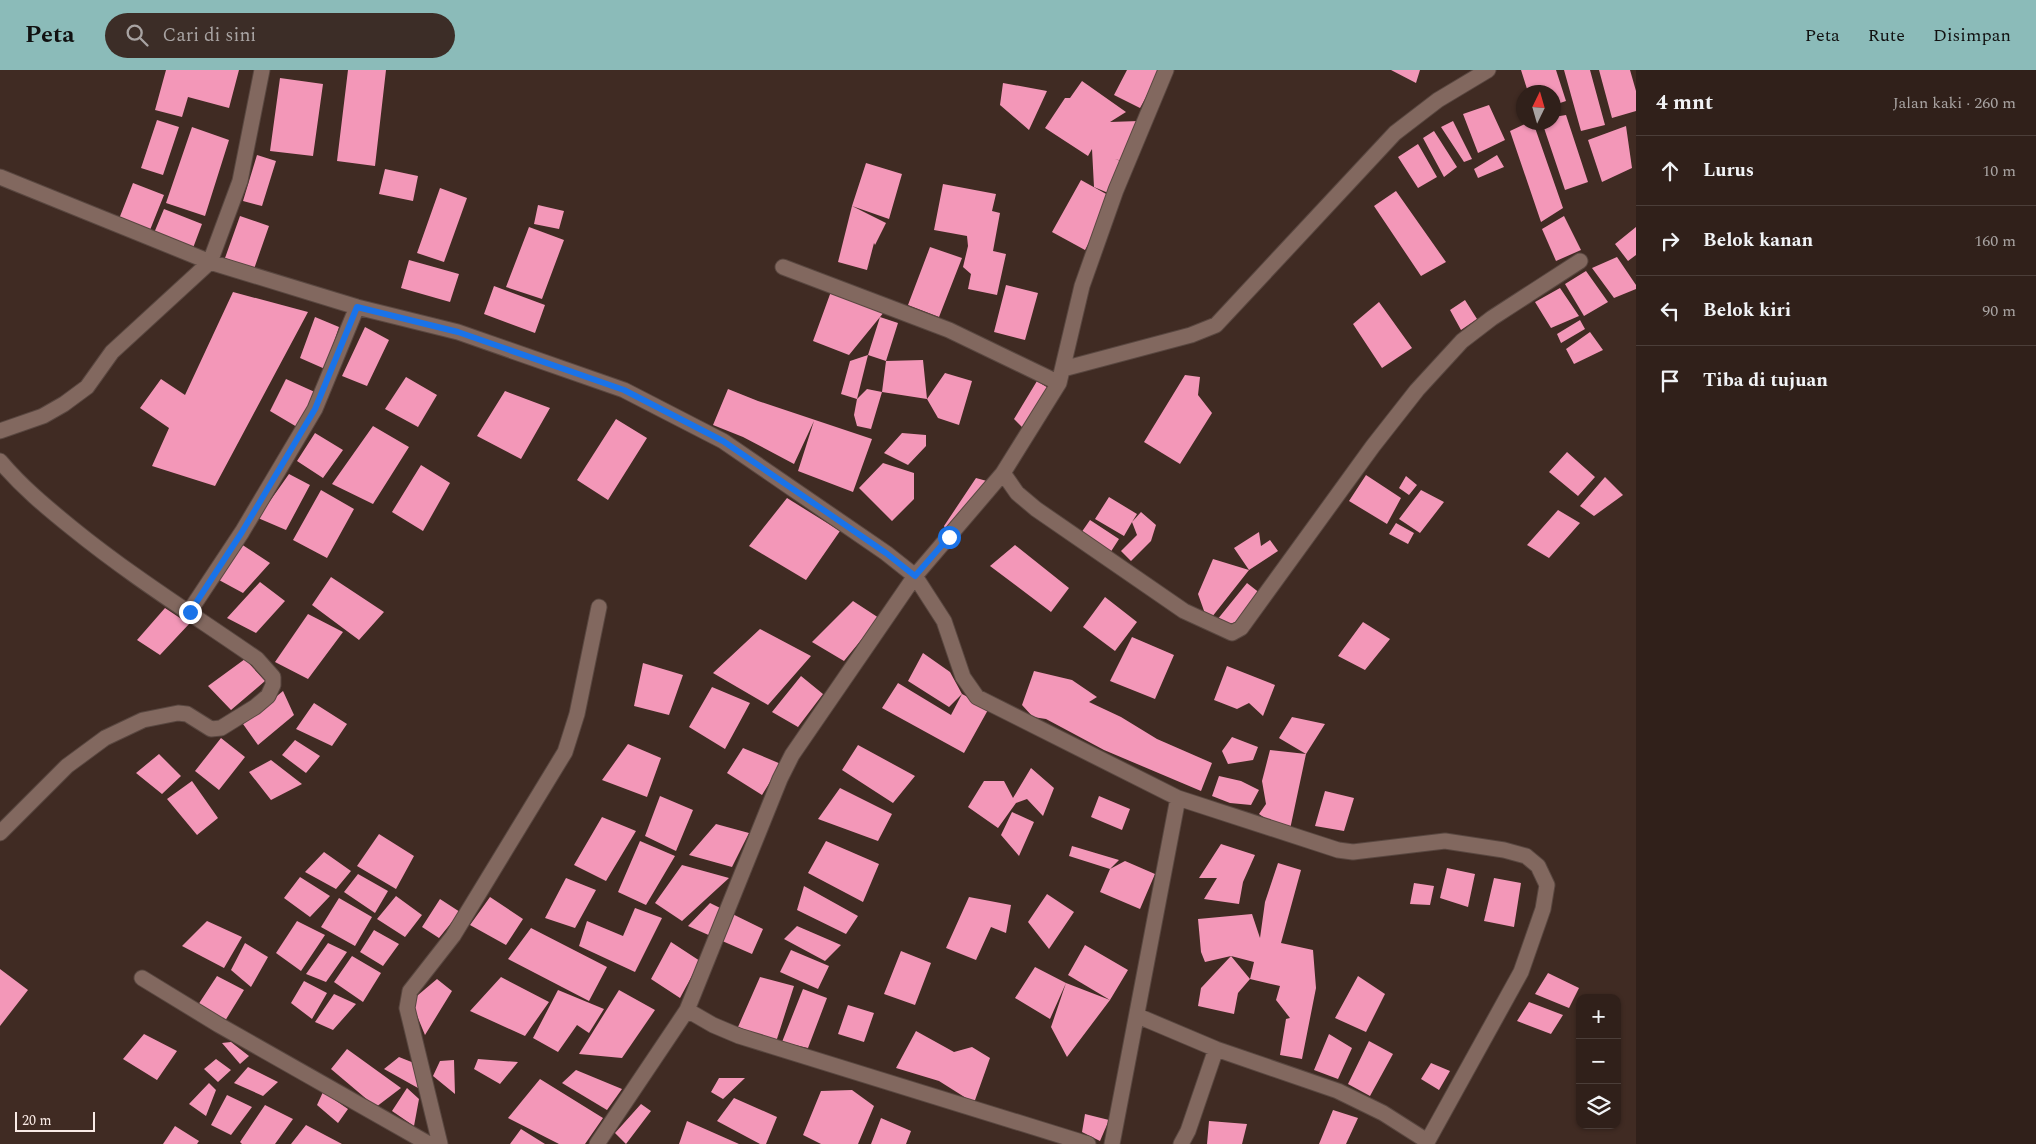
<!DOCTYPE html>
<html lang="id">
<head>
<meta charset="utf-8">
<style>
  :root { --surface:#30201a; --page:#3c2d27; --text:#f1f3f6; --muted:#a8a3a2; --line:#4b3e39; --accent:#8bbbb9 }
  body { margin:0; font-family:Spectral,serif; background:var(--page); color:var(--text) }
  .controls { position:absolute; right:15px; bottom:15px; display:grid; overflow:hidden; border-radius:10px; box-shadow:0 1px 4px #0004 }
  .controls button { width:45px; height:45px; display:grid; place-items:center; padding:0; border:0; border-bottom:1px solid var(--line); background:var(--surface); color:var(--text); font:25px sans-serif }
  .compass { position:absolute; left:1516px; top:15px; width:45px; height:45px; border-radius:50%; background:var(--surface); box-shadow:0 1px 4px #0004; rotate:5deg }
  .scale { position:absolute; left:15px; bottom:12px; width:80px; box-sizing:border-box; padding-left:5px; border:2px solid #faebe6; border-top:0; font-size:14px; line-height:18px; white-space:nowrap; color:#faebe6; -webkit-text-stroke:4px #402b23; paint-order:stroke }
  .stop { position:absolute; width:15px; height:15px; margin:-11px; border:4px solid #1a73e8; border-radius:50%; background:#fff }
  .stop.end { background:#1a73e8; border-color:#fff; box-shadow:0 1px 5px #0008 }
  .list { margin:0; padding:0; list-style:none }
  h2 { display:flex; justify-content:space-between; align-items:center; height:65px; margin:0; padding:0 20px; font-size:21px }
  h2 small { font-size:16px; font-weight:400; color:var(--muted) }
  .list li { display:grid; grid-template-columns:32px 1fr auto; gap:15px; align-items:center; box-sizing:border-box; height:70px; padding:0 20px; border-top:1px solid var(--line) }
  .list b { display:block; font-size:19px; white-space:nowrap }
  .list em { font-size:16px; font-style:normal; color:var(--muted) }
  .icon { flex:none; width:28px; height:28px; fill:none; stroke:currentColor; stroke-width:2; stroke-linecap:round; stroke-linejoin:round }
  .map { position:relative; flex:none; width:1636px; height:1074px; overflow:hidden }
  header { display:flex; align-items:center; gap:30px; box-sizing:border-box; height:70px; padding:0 25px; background:var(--accent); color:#111 }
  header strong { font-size:24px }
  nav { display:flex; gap:28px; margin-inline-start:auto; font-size:18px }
  .search { width:350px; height:45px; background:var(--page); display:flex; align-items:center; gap:12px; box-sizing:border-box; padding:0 18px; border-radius:28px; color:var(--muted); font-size:19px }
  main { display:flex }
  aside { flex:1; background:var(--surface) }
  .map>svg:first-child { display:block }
  .building { fill:#f397b8 }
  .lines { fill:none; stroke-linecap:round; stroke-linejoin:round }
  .street-casing { stroke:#594740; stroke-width:17 }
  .street { stroke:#82685f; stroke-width:15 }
  .route { stroke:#1a73e8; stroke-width:6 }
</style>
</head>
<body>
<header>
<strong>Peta</strong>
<div class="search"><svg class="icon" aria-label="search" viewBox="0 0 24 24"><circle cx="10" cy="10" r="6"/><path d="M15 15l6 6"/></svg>Cari di sini</div>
<nav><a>Peta</a><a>Rute</a><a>Disimpan</a></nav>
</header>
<main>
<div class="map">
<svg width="1636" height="1074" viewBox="0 0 1636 1074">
  <rect width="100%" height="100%" fill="#402b23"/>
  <!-- building -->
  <path class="building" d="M166,0H239L229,38L188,27L182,47L155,40Z
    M348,0H386L375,96L337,91Z
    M1127,0H1161L1140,38L1114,25Z
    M1391,0H1420L1416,13Z
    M1521,0H1556L1566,31L1554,35V22H1528Z
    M1564,0H1590L1605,55L1581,61Z
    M1599,0H1630L1636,21V41L1612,48Z
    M280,8L323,14L313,86L270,81Z
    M1082,11L1126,42L1110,52L1139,51L1122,91L1115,89L1126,93L1113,125L1094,117L1092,79L1088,86L1045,58L1065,28H1070Z
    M1003,13L1047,21L1029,60L1000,35Z
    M1489,35L1505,70L1478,83L1463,44Z
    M1566,45L1588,112L1565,120L1542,52H1554V47Z
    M157,50L179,57L163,105L141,98Z
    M1453,51L1472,89L1464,92L1441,57Z
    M1529,52H1533L1563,138L1541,152L1510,61Z
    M1626,56L1632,98L1602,112L1588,70Z
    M192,57L229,70L205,146L166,133Z
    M1434,61L1457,97L1444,107L1423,68Z
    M1418,74L1437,107L1418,118L1398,87Z
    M257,85L276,91L262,136L243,131Z
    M1497,85L1504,97L1478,108L1474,99Z
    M866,93L902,104L889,149L852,136L886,153L875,175L874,173L867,200L838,192L852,136Z
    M385,99L418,106L413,131L379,124Z
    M1081,110L1108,125L1102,148L1085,180L1052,162Z
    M133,113L164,125L150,160L119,149Z
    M943,114L996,124L992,141L1000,143L993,181L1006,184L997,225L968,219L971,204L963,197L968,176L967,166L934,160Z
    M440,118L467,128L444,192L417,183Z
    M1396,121L1446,192L1421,206L1374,136Z
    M538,135L564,141L559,159L534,154Z
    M164,139L202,154L193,178L154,163Z
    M240,146L269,156L254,199L225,188Z
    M1564,146L1581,180L1556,191L1542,159Z
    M529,157L564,170L542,229L506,217Z
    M1636,157V185L1628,191L1615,174Z
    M930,177L962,188L939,247L908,235Z
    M1617,187L1636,215V219L1614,228L1592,198Z
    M409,190L459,204L450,232L401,218Z
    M1586,201L1608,232L1584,246L1565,214Z
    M1006,215L1038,223L1025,270L994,262Z
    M494,216L545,235L535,263L484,244Z
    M833,216L889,236L849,285L813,271Z
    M1560,218L1579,246L1551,258L1535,232Z
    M233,222L308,242L215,416L152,396L169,358L140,338L161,309L185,325Z
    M1465,230L1477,249L1461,260L1450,240Z
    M1379,232L1412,278L1382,298L1353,254Z
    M315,247L339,257L325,299L300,288Z
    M880,247L898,253L886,291L868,285L857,329L867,319L882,322L871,359L857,356L854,345L857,329L841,324L850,291L868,285Z
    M1580,250L1585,259L1561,273L1557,264Z
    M365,257L389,270L367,316L342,306Z
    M1590,262L1603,280L1574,294L1566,279Z
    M923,290L927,329L945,303L972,311L959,355L938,348L927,329L882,322L886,291Z
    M1185,305L1200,307L1198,325L1212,343L1180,394L1144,372Z
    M406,307L437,325L418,357L385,339Z
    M286,309L317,323L297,357L270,341Z
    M1037,311L1053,321L1028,363L1014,349Z
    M728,319L758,331L872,369L853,422L798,401L814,351L794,394L743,367L713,355Z
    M505,321L550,338L521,389L477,366Z
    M616,349L647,368L608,430L577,410Z
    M373,356L409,377L373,434L332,414Z
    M315,363L343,380L323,408L297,391Z
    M902,363L926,365V376L908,395L884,383Z
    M1567,382L1595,407L1578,426L1549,402Z
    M883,393L914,403V429L892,451L859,418Z
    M421,395L450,413L423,461L392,442Z
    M289,404L310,415L286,460L258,448Z
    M1366,405L1401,428L1387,454L1349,431Z
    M1406,406L1417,415L1409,425L1399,418Z
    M1605,407L1623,425L1594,446L1580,436Z
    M976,408L994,413L949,467L944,456Z
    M321,420L354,439L327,488L293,470Z
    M1421,420L1444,432L1420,463L1399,449Z
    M1109,427L1137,444L1132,452L1141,442L1156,455L1151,471L1131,491L1121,481L1137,465L1132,452L1124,466L1095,449Z
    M787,428L840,461L806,510L749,476Z
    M1558,440L1580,453L1549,488L1527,475Z
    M1090,450L1119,469L1110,483L1081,463Z
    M1396,453L1414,463L1408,474L1389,464Z
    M1259,462L1261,476L1270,470L1278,481L1249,500L1234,478Z
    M241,474L270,493L243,523L219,510Z
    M1015,475L1069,518L1051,542L990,496Z
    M1213,489L1249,500L1208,552L1198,524Z
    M331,507L384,542L359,570L312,535Z
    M260,512L285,531L256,563L227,548Z
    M1247,513L1261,524L1230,561L1217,550Z
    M1105,527L1137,552L1115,581L1083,557Z
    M853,531L879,548L844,591L812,572Z
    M165,538L189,554L160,585L137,570Z
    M308,544L343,562L308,609L275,592Z
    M1363,552L1390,569L1365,600L1338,586Z
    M760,559L811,586L768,635L713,603Z
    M1132,567L1174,585L1155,629L1110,611Z
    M923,583L950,602L962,624L949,637L908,611Z
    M245,589L265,611L231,640L208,616Z
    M643,593L683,605L669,645L634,636Z
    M1227,596L1275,615L1263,646L1249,633L1237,639L1214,630Z
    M1034,601L1072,610L1097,627L1089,632L1121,647L1157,669L1212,693L1201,721L1104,680L1046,649L1033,647L1022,635Z
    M801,606L823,624L798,657L772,642Z
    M898,613L951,645L962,624L989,638L964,683L882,638Z
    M712,617L750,633L725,679L689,657Z
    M283,621L294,645L258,675L243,654Z
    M314,633L347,654L332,676L296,659Z
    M1292,647L1325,654L1306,684L1279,668Z
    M1232,667L1258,677L1253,690L1228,694L1222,681Z
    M221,668L245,687L219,720L195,701Z
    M295,670L320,686L306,703L282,685Z
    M628,674L661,688L647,727L602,710Z
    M858,675L915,706L893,733L842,700Z
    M743,678L781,694L762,725L727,703Z
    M1270,680L1306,684L1289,764L1259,744L1266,734L1262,711Z
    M159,684L181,706L162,724L136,703Z
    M271,690L302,714L271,730L249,702Z
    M1031,698L1054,718L1043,746L1027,729L1016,733L998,758L968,737L984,711H1004L1013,728Z
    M1219,706L1241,711L1259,720L1251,735L1230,733L1212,726Z
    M192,711L218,748L197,765L167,729Z
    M840,718L892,744L878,771L818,749Z
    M1325,721L1354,728L1344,761L1315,756Z
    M660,726L693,740L676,781L645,766Z
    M1099,726L1130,739L1122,760L1091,747Z
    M1012,742L1034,752L1019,786L1001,765Z
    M602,747L636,761L606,811L574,795Z
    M716,754L749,763L732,797L689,785Z
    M379,764L414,786L396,819L357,796Z
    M640,771L675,786L646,835L618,822Z
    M826,771L879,794L863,832L808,803Z
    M1221,774L1255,785L1243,812L1239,834L1204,829L1217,808H1199Z
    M1072,776L1119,790L1110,799L1069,786Z
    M324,782L351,801L336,819L305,802Z
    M1125,791L1155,804L1140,839L1100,822L1110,799Z
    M1278,793L1301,800L1281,873L1313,880L1316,918L1302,989L1280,985L1286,949L1290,948L1276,930L1280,916L1250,909L1254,892L1231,886L1250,909L1238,923L1234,944L1198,936L1201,918L1231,886L1205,892L1201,882L1198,849L1252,844L1260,868L1265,832Z
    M682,795L729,808L682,851L655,833Z
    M1447,798L1475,804L1468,837L1440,828Z
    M358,804L388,821L375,843L344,822Z
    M300,807L330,826L310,847L284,828Z
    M566,808L596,820L575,858L545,848Z
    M1494,808L1521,813L1514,857L1484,851Z
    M1414,813L1434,816L1430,835L1410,834Z
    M804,816L858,846L846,864L797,840Z
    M1047,824L1074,842L1049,879L1028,852Z
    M396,826L422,845L405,867L377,849Z
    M490,827L523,849L506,875L470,855Z
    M969,827L1011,835L1006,863L991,857L976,890L946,878Z
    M339,828L372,847L355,876L321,857Z
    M440,829L460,842L439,868L422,857Z
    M710,833L763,859L752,884L688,856Z
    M635,838L662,848L635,902L579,876L587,851L623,866Z
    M207,851L242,867L224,898L182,876Z
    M297,851L325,865L301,901L276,883Z
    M797,856L841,875L825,891L784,869Z
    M531,858L607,897L589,931L508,889Z
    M374,860L399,874L383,896L360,882Z
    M671,872L700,891L680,928L651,909Z
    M245,873L268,887L251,917L231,900Z
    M328,873L347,882L326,912L306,904Z
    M1085,875L1128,900L1110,930L1067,987L1051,957L1066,913L1110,930L1068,905Z
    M791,880L829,896L818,919L780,902Z
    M901,881L931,893L915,935L884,924Z
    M352,886L381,903L363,932L334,912Z
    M1035,897L1066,913L1050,949L1015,928Z
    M0,899L28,920L0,956Z
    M1548,903L1579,918L1569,938L1535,924Z
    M217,906L244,920L225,951L198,935Z
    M1358,906L1385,924L1366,962L1335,948Z
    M501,907L549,932L525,966L470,941Z
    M760,907L794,916L776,972L738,957Z
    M437,909L452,921L425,965L411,931Z
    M304,911L327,923L312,949L291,933Z
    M803,919L827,928L808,978L782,972Z
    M558,920L604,939L589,963L577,955L558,982L533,968Z
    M619,920L655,940L622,988L579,984Z
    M334,924L356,934L333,960L315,952Z
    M1529,932L1563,945L1551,964L1517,951Z
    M848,935L874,943L864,972L838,964Z
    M916,961L954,982L972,977L990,988L974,1033L939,1011L896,998Z
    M144,964L177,981L157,1010L123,989Z
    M1329,964L1352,978L1338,1009L1314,1000Z
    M1369,971L1393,984L1370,1026L1348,1014Z
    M231,972L249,986L240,994L222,973Z
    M347,979L401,1018L376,1037L331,999Z
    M399,987L414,993L418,1018L384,999Z
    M216,989L231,1000L218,1012L204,999Z
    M478,989L518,992L500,1014L474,999Z
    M454,990L455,1024L433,1006L440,991Z
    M1431,993L1450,1001L1439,1020L1421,1009Z
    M248,997L278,1012L263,1026L234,1013Z
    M576,1000L622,1019L607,1040L562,1013Z
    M719,1008H745L723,1029L711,1022Z
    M540,1009L603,1048L585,1074H559L508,1048Z
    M209,1013L216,1020L206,1046L189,1034Z
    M407,1018L419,1029L414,1056L392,1041Z
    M852,1020L874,1036L858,1074H821L803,1065L821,1021Z
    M323,1022L348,1039L338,1053L317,1035Z
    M227,1025L252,1037L231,1065L211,1055Z
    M734,1028L777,1047L766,1074H760L717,1051Z
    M641,1034L651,1041L626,1074L615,1063Z
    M265,1035L293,1049L275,1074H242L240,1072Z
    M1333,1040L1358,1048L1346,1074H1319Z
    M1085,1044L1109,1050L1100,1071L1082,1062Z
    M881,1048L911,1061L906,1074H871Z
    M687,1051L739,1074H679Z
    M1209,1051L1247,1054L1242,1074H1207Z
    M306,1055L342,1074H291Z
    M175,1056L199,1071L197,1074H163Z
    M521,1059L545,1074H510Z"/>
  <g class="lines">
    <!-- street casing -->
    <g class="street-casing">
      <path id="street" d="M0,107L210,192L357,237L458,262L624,320L723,371L886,483L915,506L944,551L963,607L977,627L1178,728L1338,780L1353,782L1445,771L1504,780L1526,786L1538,796L1547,815L1543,839L1521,902L1426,1074
        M783,197L949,260L1059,313
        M1063,299L1191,265L1216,255L1395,63L1438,30L1488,0
        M0,361L43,346L64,334L87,317L112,282L210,192L240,111L262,0
        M0,391C22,417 46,437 72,458C131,506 195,546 257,589L273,607V615L268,626L255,637L221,658L211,659L187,644L178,643L143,650L105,668L67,696L0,763
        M1003,403L1017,423L1036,439L1184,541L1232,563L1241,558L1373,376L1417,320L1462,271L1492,248L1580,191
        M189,542L242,462L315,339L357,237
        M142,908L219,955L429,1074
        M687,940L713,955L739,966L1088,1074
        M1138,946L1216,979L1338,1021L1383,1043L1427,1071
        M440,1074L407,938L410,921L453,866L565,682L577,644L599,537
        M597,1074L687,940L780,709L792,685L915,506L1003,403L1059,313L1082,216L1116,120L1166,0
        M1112,1074L1178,728
        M1181,1074L1188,1061L1216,979"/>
    </g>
    <!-- street -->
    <use href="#street" class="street"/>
  </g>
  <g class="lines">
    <!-- route -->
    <path class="route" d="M190,542L242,462L315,339L357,237L458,262L624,320L723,371L886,483L915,506L949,467"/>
  </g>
</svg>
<div class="controls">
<button>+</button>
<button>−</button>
<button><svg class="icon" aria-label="layers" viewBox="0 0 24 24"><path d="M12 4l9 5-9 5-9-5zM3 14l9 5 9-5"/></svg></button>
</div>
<svg class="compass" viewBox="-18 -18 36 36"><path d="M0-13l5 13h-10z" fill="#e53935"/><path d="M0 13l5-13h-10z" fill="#a8a3a2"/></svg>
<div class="scale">20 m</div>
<div class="stop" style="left:949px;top:467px"></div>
<div class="stop end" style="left:190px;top:542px"></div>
</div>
<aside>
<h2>4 mnt<small>Jalan kaki · 260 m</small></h2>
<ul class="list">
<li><svg class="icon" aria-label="ahead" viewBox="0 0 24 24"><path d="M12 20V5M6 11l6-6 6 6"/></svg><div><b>Lurus</b></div><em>10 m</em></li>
<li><svg class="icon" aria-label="right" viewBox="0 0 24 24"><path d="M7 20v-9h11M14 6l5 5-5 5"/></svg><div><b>Belok kanan</b></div><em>160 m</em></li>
<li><svg class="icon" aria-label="left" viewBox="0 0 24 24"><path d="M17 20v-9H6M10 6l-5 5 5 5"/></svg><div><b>Belok kiri</b></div><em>90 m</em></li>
<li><svg class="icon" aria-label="arrive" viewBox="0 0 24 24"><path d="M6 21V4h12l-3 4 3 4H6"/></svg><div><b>Tiba di tujuan</b></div></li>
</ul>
</aside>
</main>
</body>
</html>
